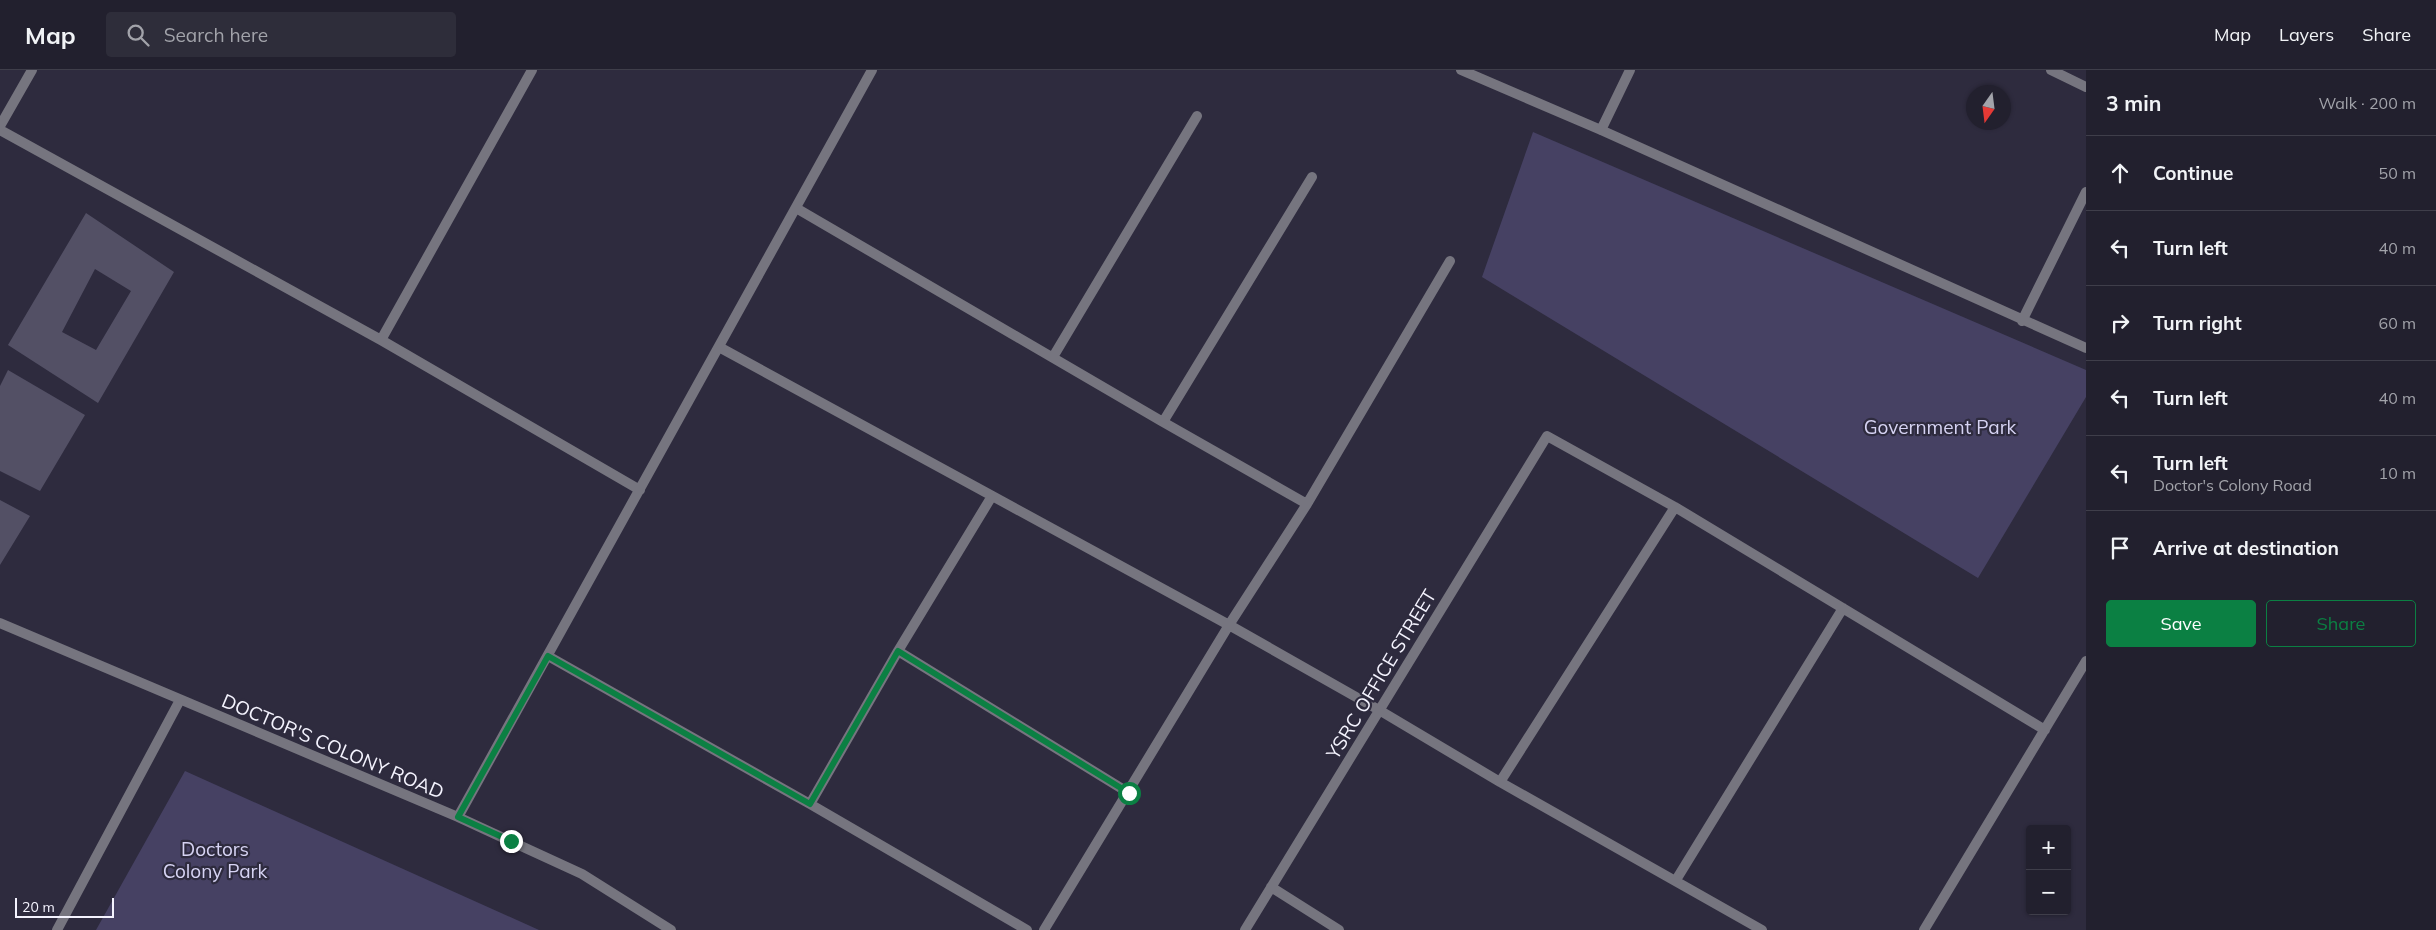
<!DOCTYPE html>
<html lang="en">
<head>
<meta charset="utf-8">
<style>
  :root { --surface:#22202e; --page:#2e2d3a; --text:#f1f3f6; --muted:#a2a3aa; --line:#3f3e4a; --accent:#0b8043 }
  body { margin:0; font-family:Mulish,sans-serif; background:var(--page); color:var(--text) }
  .controls { position:absolute; right:15px; bottom:15px; display:grid; overflow:hidden; border-radius:5px; box-shadow:0 1px 4px #0004 }
  .controls button { width:45px; height:45px; display:grid; place-items:center; padding:0; border:0; border-bottom:1px solid var(--line); background:var(--surface); color:var(--text); font:25px sans-serif }
  .compass { position:absolute; left:1966px; top:15px; width:45px; height:45px; border-radius:50%; background:var(--surface); box-shadow:0 1px 4px #0004; rotate:194deg }
  .scale { position:absolute; left:15px; bottom:12px; width:99px; box-sizing:border-box; padding-left:5px; border:2px solid #f4f3fe; border-top:0; font-size:14px; line-height:18px; white-space:nowrap; color:#f4f3fe; -webkit-text-stroke:4px #2e2b3e; paint-order:stroke }
  .stop { position:absolute; width:15px; height:15px; margin:-11px; border:4px solid #0b8043; border-radius:50%; background:#fff }
  .stop.end { background:#0b8043; border-color:#fff; box-shadow:0 1px 5px #0008 }
  .list { margin:0; padding:0; list-style:none }
  h2 { display:flex; justify-content:space-between; align-items:center; height:65px; margin:0; padding:0 20px; font-size:21px }
  h2 small { font-size:16px; font-weight:400; color:var(--muted) }
  .list li { display:grid; grid-template-columns:32px 1fr auto; gap:15px; align-items:center; box-sizing:border-box; height:75px; padding:0 20px; border-top:1px solid var(--line) }
  .list b { display:block; font-size:19px; white-space:nowrap }
  .list p { margin:0; font-size:16px; white-space:nowrap; color:var(--muted) }
  .list em { font-size:16px; font-style:normal; color:var(--muted) }
  .actions { display:flex; gap:10px; padding:15px 20px }
  .actions a { flex:1; padding:11px 0; border:1px solid var(--accent); border-radius:5px; text-align:center; font-size:18px; color:var(--accent) }
  .actions .main { background:var(--accent); color:#fff }
  .icon { flex:none; width:28px; height:28px; fill:none; stroke:currentColor; stroke-width:2; stroke-linecap:round; stroke-linejoin:round }
  .map { position:relative; flex:none; width:2086px; height:860px; overflow:hidden }
  header { display:flex; align-items:center; gap:30px; box-sizing:border-box; height:70px; padding:0 25px; background:var(--surface); border-bottom:1px solid var(--line) }
  header strong { font-size:24px }
  nav { display:flex; gap:28px; margin-inline-start:auto; font-size:18px }
  .search { width:350px; height:45px; background:var(--page); display:flex; align-items:center; gap:12px; box-sizing:border-box; padding:0 18px; border-radius:5px; color:var(--muted); font-size:19px }
  main { display:flex }
  aside { flex:1; background:var(--surface) }
  .map>svg:first-child { display:block }
  .green { fill:#464163 }
  .building { fill:#535065; fill-rule:evenodd }
  .lines { fill:none; stroke-linecap:round; stroke-linejoin:round }
  .street { stroke:#76757f; stroke-width:10 }
  .route { stroke:#0b8043; stroke-width:6 }
  .labels { text-anchor:middle; stroke-width:4.5; stroke-linejoin:round; paint-order:stroke }
  .park-label { font-size:19px; fill:#d6d3f3; stroke:#2e2b3e }
  .street-label { font-size:19px; fill:#f4f3fe; stroke:#2e2b3e }
</style>
</head>
<body>
<header>
<strong>Map</strong>
<div class="search"><svg class="icon" aria-label="search" viewBox="0 0 24 24"><circle cx="10" cy="10" r="6"/><path d="M15 15l6 6"/></svg>Search here</div>
<nav><a>Map</a><a>Layers</a><a>Share</a></nav>
</header>
<main>
<div class="map">
<svg width="2086" height="860" viewBox="0 0 2086 860">
  <rect width="100%" height="100%" fill="#2e2b3e"/>
  <!-- green -->
  <path class="green" d="M1533,62L2086,300V327L1978,508L1482,207Z
    M185,701L539,860H96Z"/>
  <!-- building -->
  <path class="building" d="M86,143L174,202L98,333L8,275ZM95,199L131,221L96,280L62,262Z
    M8,300L85,345L40,421L0,401V316Z
    M0,430L30,446L0,495Z"/>
  <g class="lines">
    <!-- street -->
    <path class="street" d="M1461,0L1601,60L2086,278
      M2051,0L2086,17
      M0,56L32,0
      M0,60L381,270L640,420
      M1601,60L1630,0
      M796,138L1163,352L1312,107
      M2022,251L2086,122
      M381,270L532,0
      M719,277L1229,555L1379,640L1500,712L1762,860
      M1053,287L1197,46
      M1307,434L1450,191
      M0,553L458,747L582,804L671,860
      M898,581L992,426
      M548,586L810,734L1027,860
      M1500,712L1675,437
      M810,734L898,581L1129,723
      M458,747L872,0
      M1676,810L1843,538
      M1271,817L1339,860
      M57,860L180,630
      M1044,860L1229,555L1307,434L1163,352
      M1245,860L1547,366L1675,437L2045,660
      M1924,860L2086,591"/>
  </g>
  <g class="lines">
    <!-- route -->
    <path class="route" d="M511,771L458,747L548,586L810,734L898,581L1129,723"/>
  </g>
  <g class="labels">
    <!-- park labels -->
    <g class="park-label">
      <text x="1940" y="364">Government Park</text>
      <text x="215" y="786">Doctors<tspan x="215" dy="22">Colony Park</tspan></text>
    </g>
    <!-- street labels -->
    <g class="street-label">
      <text transform="translate(1381 604) rotate(-59)" y="7">YSRC OFFICE STREET</text>
      <text transform="translate(333 676) rotate(23)" y="7">DOCTOR'S COLONY ROAD</text>
    </g>
  </g>
</svg>
<div class="controls">
<button>+</button>
<button>−</button>
</div>
<svg class="compass" viewBox="-18 -18 36 36"><path d="M0-13l5 13h-10z" fill="#e53935"/><path d="M0 13l5-13h-10z" fill="#a2a3aa"/></svg>
<div class="scale">20 m</div>
<div class="stop" style="left:1129px;top:723px"></div>
<div class="stop end" style="left:511px;top:771px"></div>
</div>
<aside>
<h2>3 min<small>Walk · 200 m</small></h2>
<ul class="list">
<li><svg class="icon" aria-label="ahead" viewBox="0 0 24 24"><path d="M12 20V5M6 11l6-6 6 6"/></svg><div><b>Continue</b></div><em>50 m</em></li>
<li><svg class="icon" aria-label="left" viewBox="0 0 24 24"><path d="M17 20v-9H6M10 6l-5 5 5 5"/></svg><div><b>Turn left</b></div><em>40 m</em></li>
<li><svg class="icon" aria-label="right" viewBox="0 0 24 24"><path d="M7 20v-9h11M14 6l5 5-5 5"/></svg><div><b>Turn right</b></div><em>60 m</em></li>
<li><svg class="icon" aria-label="left" viewBox="0 0 24 24"><path d="M17 20v-9H6M10 6l-5 5 5 5"/></svg><div><b>Turn left</b></div><em>40 m</em></li>
<li><svg class="icon" aria-label="left" viewBox="0 0 24 24"><path d="M17 20v-9H6M10 6l-5 5 5 5"/></svg><div><b>Turn left</b><p>Doctor's Colony Road</p></div><em>10 m</em></li>
<li><svg class="icon" aria-label="arrive" viewBox="0 0 24 24"><path d="M6 21V4h12l-3 4 3 4H6"/></svg><div><b>Arrive at destination</b></div></li>
</ul>
<div class="actions"><a class="main">Save</a><a>Share</a></div>
</aside>
</main>
</body>
</html>
